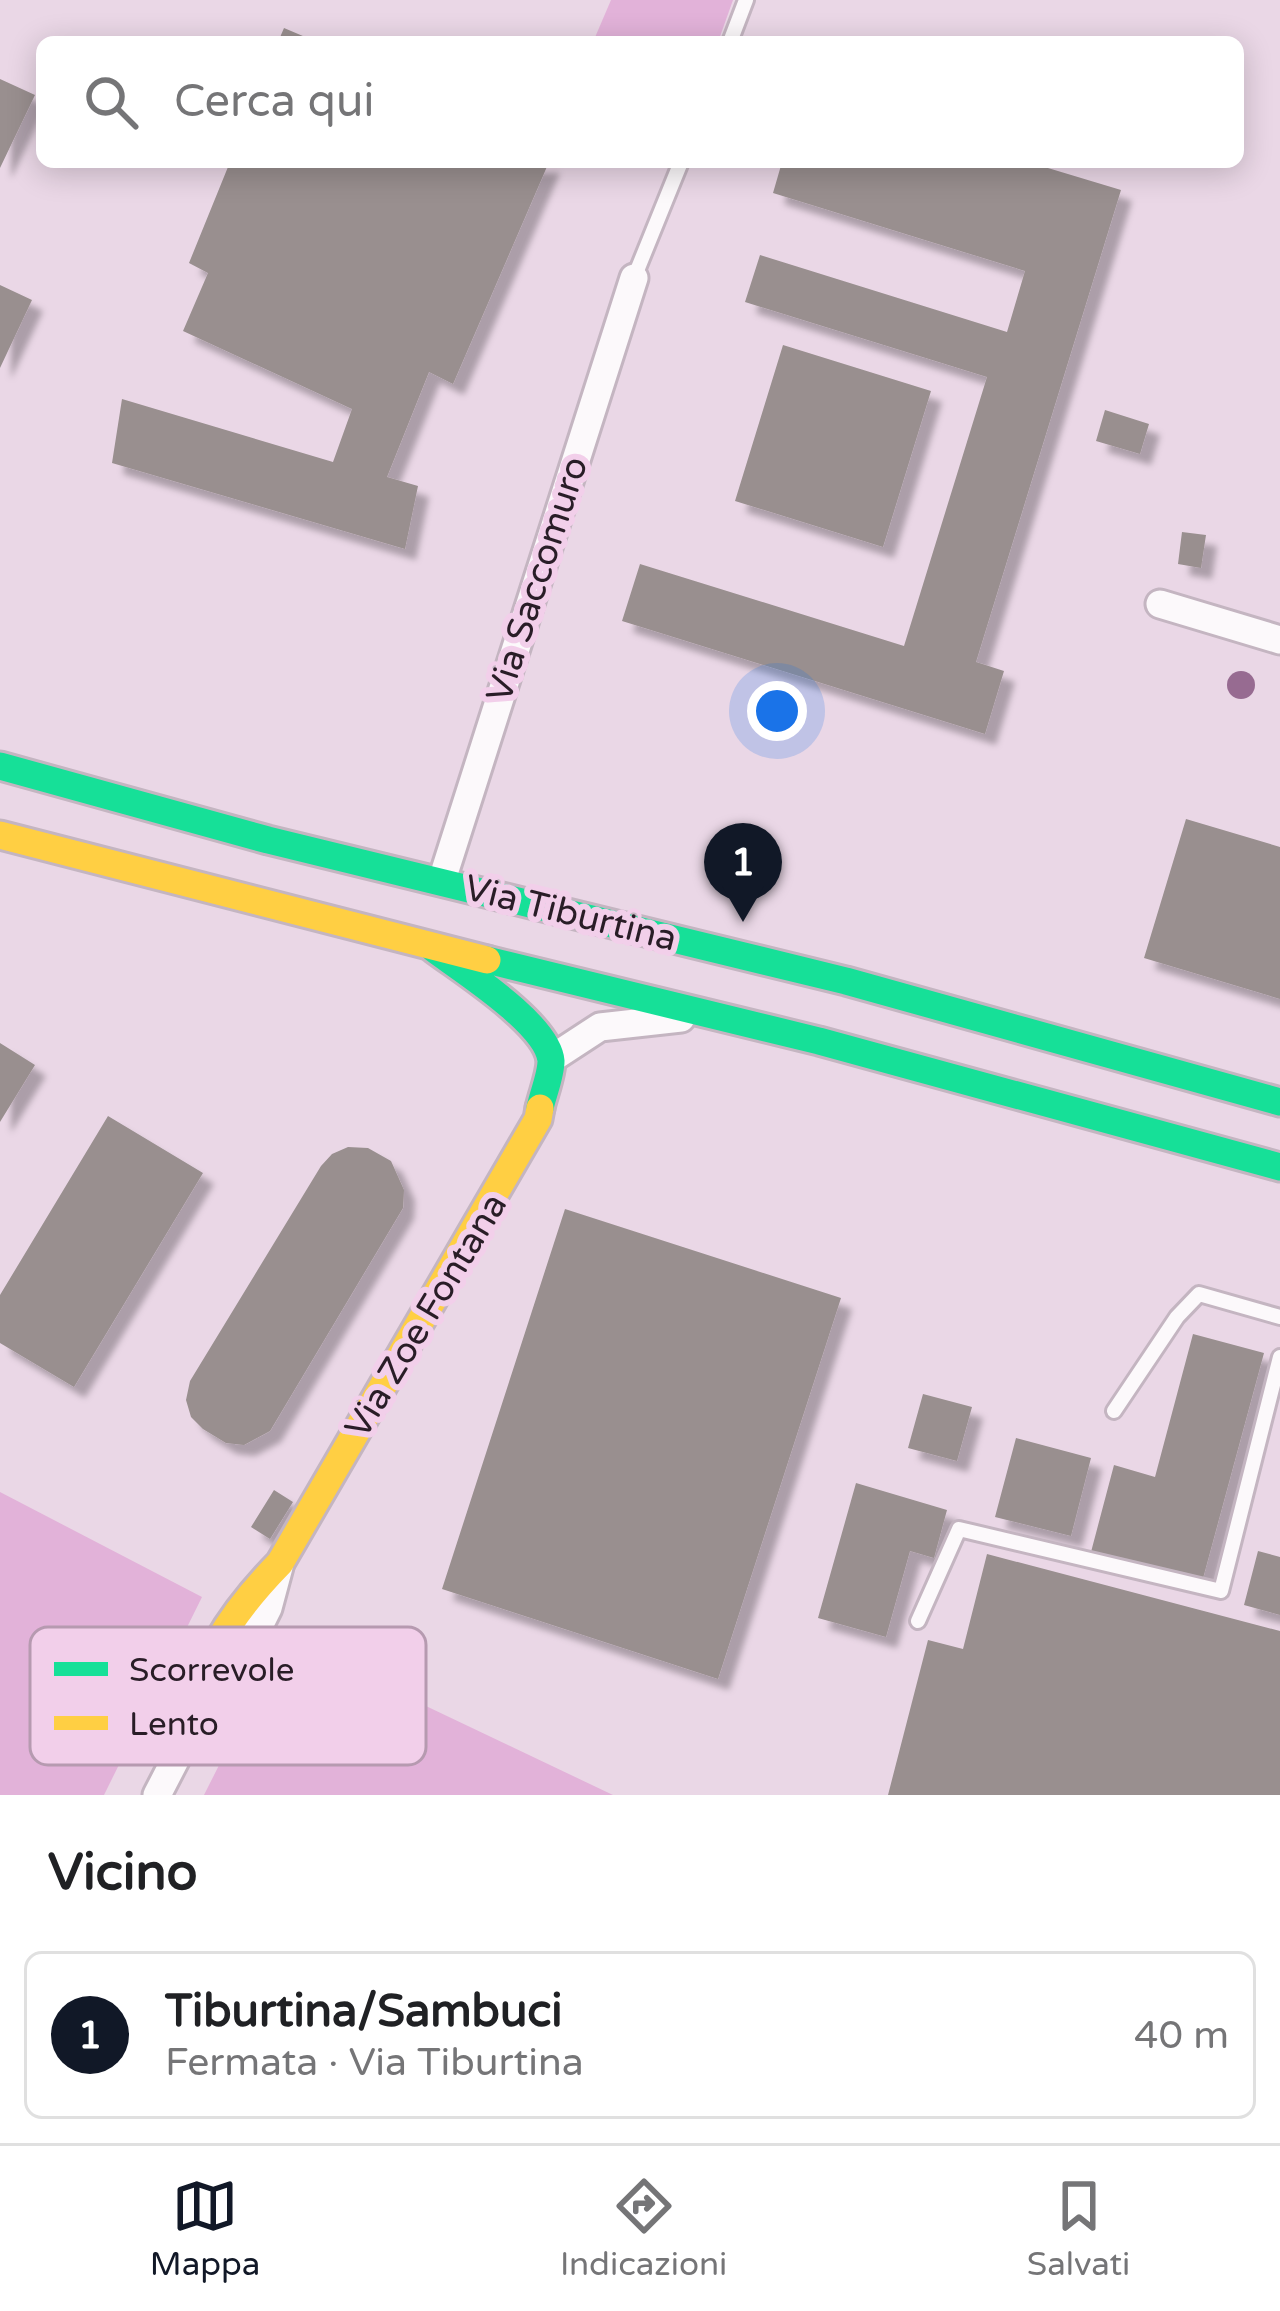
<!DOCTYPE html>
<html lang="it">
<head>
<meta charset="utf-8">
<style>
  :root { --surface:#fff; --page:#f6f6f6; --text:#202124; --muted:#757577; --line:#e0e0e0; --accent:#111827 }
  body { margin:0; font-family:"Varela Round",sans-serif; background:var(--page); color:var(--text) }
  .you { position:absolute; left:777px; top:711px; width:42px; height:42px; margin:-30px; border:9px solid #fff; border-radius:50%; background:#1a73e8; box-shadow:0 0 0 18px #1a73e833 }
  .badge { display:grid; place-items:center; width:78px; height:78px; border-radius:50%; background:var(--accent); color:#fff; font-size:39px; font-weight:700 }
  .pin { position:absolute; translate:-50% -99px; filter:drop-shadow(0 3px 6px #0008) }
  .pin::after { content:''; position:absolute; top:63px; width:42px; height:36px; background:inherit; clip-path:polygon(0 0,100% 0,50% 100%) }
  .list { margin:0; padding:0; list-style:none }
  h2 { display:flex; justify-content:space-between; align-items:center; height:156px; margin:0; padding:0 48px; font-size:51px }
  h2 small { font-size:39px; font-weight:400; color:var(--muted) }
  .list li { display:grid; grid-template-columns:78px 1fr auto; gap:36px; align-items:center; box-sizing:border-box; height:168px; margin:0 24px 24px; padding:0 24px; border:3px solid var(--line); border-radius:18px }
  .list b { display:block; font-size:45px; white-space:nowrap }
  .list p { margin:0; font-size:39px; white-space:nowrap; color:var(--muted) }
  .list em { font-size:39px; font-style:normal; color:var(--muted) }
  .icon { flex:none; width:66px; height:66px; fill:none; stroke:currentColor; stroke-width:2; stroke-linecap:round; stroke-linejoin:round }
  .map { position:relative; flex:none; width:1280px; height:1795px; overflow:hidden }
  .search { position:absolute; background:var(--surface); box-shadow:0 6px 30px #0003; left:36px; right:36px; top:36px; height:132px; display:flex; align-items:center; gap:30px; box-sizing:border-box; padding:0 42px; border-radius:18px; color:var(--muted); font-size:45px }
  .sheet { height:348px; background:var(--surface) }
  nav { display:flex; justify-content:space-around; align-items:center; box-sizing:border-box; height:168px; border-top:3px solid var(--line); background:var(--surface); font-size:33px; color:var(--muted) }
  nav a { display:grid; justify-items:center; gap:6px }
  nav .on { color:var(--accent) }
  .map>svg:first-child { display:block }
  .green { fill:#e2b2d9 }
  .building { fill:#998f8f; filter:url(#shadow) }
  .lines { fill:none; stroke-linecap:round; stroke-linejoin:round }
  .lane-casing { stroke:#c4b5c1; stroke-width:20 }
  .street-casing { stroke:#c4b5c1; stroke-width:33 }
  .fast-casing { stroke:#c4b5c1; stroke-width:33 }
  .slow-casing { stroke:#c4b5c1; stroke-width:33 }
  .lane { stroke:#fcf9fb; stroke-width:14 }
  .street { stroke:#fcf9fb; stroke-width:27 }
  .fast { stroke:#16e098; stroke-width:27 }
  .slow { stroke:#ffcf43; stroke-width:27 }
  .tree { fill:#976b91 }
  .labels { text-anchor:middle; stroke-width:12; stroke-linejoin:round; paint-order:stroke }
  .street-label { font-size:36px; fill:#291d27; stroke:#f2cfea }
  .key { fill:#f2cfea; stroke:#b69ab0; stroke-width:3 }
  .key-label { font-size:33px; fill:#291d27 }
</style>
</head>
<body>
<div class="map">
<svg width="1280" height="1795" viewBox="0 0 1280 1795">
  <defs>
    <filter id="shadow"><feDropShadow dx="11" dy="11" stdDeviation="3" flood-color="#0004"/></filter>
  </defs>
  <rect width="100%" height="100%" fill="#ead7e6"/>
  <!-- green -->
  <path class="green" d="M611,0H733L718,42H593Z
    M0,1492L202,1597L104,1795H0Z
    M283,1638L613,1795H204Z"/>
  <!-- building -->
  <path class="building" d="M284,28L317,42H278Z
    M0,79L35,95L0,168Z
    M230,162H549L453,384L429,372L387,477L418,486L405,549L112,463L122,399L333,462L352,409L183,331L208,273L189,263Z
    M782,162H1028L1121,190L976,662L1004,671L985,734L622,621L640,564L904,646L987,377L745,302L760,255L1007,332L1025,271L773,193Z
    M0,285L32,300L0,368Z
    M783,345L931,391L883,547L735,501Z
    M1105,410L1149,424L1140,454L1096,441Z
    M1182,532L1206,535L1201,568L1178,564Z
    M1186,819L1280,847V999L1144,958Z
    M0,1043L35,1065L0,1122Z
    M108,1116L203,1173L74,1387L0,1343V1295Z
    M348,1147L368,1148L391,1161L404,1190L403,1208L270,1431L244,1445L226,1443L203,1429L191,1417L186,1400L190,1381L321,1166L332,1154Z
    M565,1209L841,1298L718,1679L442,1589Z
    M1193,1334L1264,1353L1202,1582L1091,1552L1114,1465L1155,1477Z
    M923,1394L972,1407L957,1461L908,1448Z
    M1016,1438L1091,1458L1071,1536L995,1517Z
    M856,1483L947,1510L934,1558L910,1551L886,1637L818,1618Z
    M274,1490L293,1502L270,1539L251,1527Z
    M1258,1551L1280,1557V1615L1244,1605Z
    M987,1554L1280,1631V1795H888L928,1640L963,1649Z"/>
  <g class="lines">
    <!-- lane casing -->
    <g class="lane-casing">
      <path id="lane" d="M730,42L746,0
        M634,278L681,162
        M1114,1411L1177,1317L1199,1294L1280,1317
        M918,1621L959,1529L1221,1591L1280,1357"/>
    </g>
    <!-- street casing -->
    <g class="street-casing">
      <path id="street" d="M1160,604L1280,640
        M442,880L634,278
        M551,1059L600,1027L681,1018
        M157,1795L186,1739L216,1712L268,1608L279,1567"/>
    </g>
    <!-- fast casing -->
    <g class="fast-casing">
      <path id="fast" d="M0,766L268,840L846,981L1280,1102
        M434,949C462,970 548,1024 551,1061C551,1075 543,1094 540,1108
        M487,960L819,1041L1280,1167"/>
    </g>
    <!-- slow casing -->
    <g class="slow-casing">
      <path id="slow" d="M0,835L487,960
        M186,1739C196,1666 229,1615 280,1563L538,1119L540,1108"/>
    </g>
    <!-- lane -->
    <use href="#lane" class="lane"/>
    <!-- street -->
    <use href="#street" class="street"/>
    <!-- fast -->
    <use href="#fast" class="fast"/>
    <!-- slow -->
    <use href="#slow" class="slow"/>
  </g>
  <!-- trees -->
  <circle class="tree" cx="1241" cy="685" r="14"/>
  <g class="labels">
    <!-- street labels -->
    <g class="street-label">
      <text transform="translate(536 579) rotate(-72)" y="13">Via Saccomuro</text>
      <text transform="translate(571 912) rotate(14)" y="13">Via Tiburtina</text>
      <text transform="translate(425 1315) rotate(-59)" y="13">Via Zoe Fontana</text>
    </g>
  </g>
  <!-- legend -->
  <rect x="30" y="1627" width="396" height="138" rx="18" class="key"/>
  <rect x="54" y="1662" width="54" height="14" fill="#16e098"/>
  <rect x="54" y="1716" width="54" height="14" fill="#ffcf43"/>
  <g class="key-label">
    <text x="129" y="1681">Scorrevole</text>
    <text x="129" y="1735">Lento</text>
  </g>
</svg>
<div class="you"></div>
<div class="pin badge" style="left:743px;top:922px">1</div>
<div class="search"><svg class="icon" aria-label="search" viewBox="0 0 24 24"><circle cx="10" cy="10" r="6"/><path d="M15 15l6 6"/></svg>Cerca qui</div>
</div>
<section class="sheet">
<h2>Vicino<small></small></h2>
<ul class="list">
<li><span class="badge">1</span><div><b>Tiburtina/Sambuci</b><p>Fermata · Via Tiburtina</p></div><em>40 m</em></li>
</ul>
</section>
<nav>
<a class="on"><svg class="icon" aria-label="map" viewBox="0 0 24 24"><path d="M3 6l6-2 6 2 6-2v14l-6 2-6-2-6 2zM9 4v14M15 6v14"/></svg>Mappa</a>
<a><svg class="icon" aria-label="directions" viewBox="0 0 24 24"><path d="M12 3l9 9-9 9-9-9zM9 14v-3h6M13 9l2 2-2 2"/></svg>Indicazioni</a>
<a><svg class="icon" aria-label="saved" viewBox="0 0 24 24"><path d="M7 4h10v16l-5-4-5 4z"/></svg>Salvati</a>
</nav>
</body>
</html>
